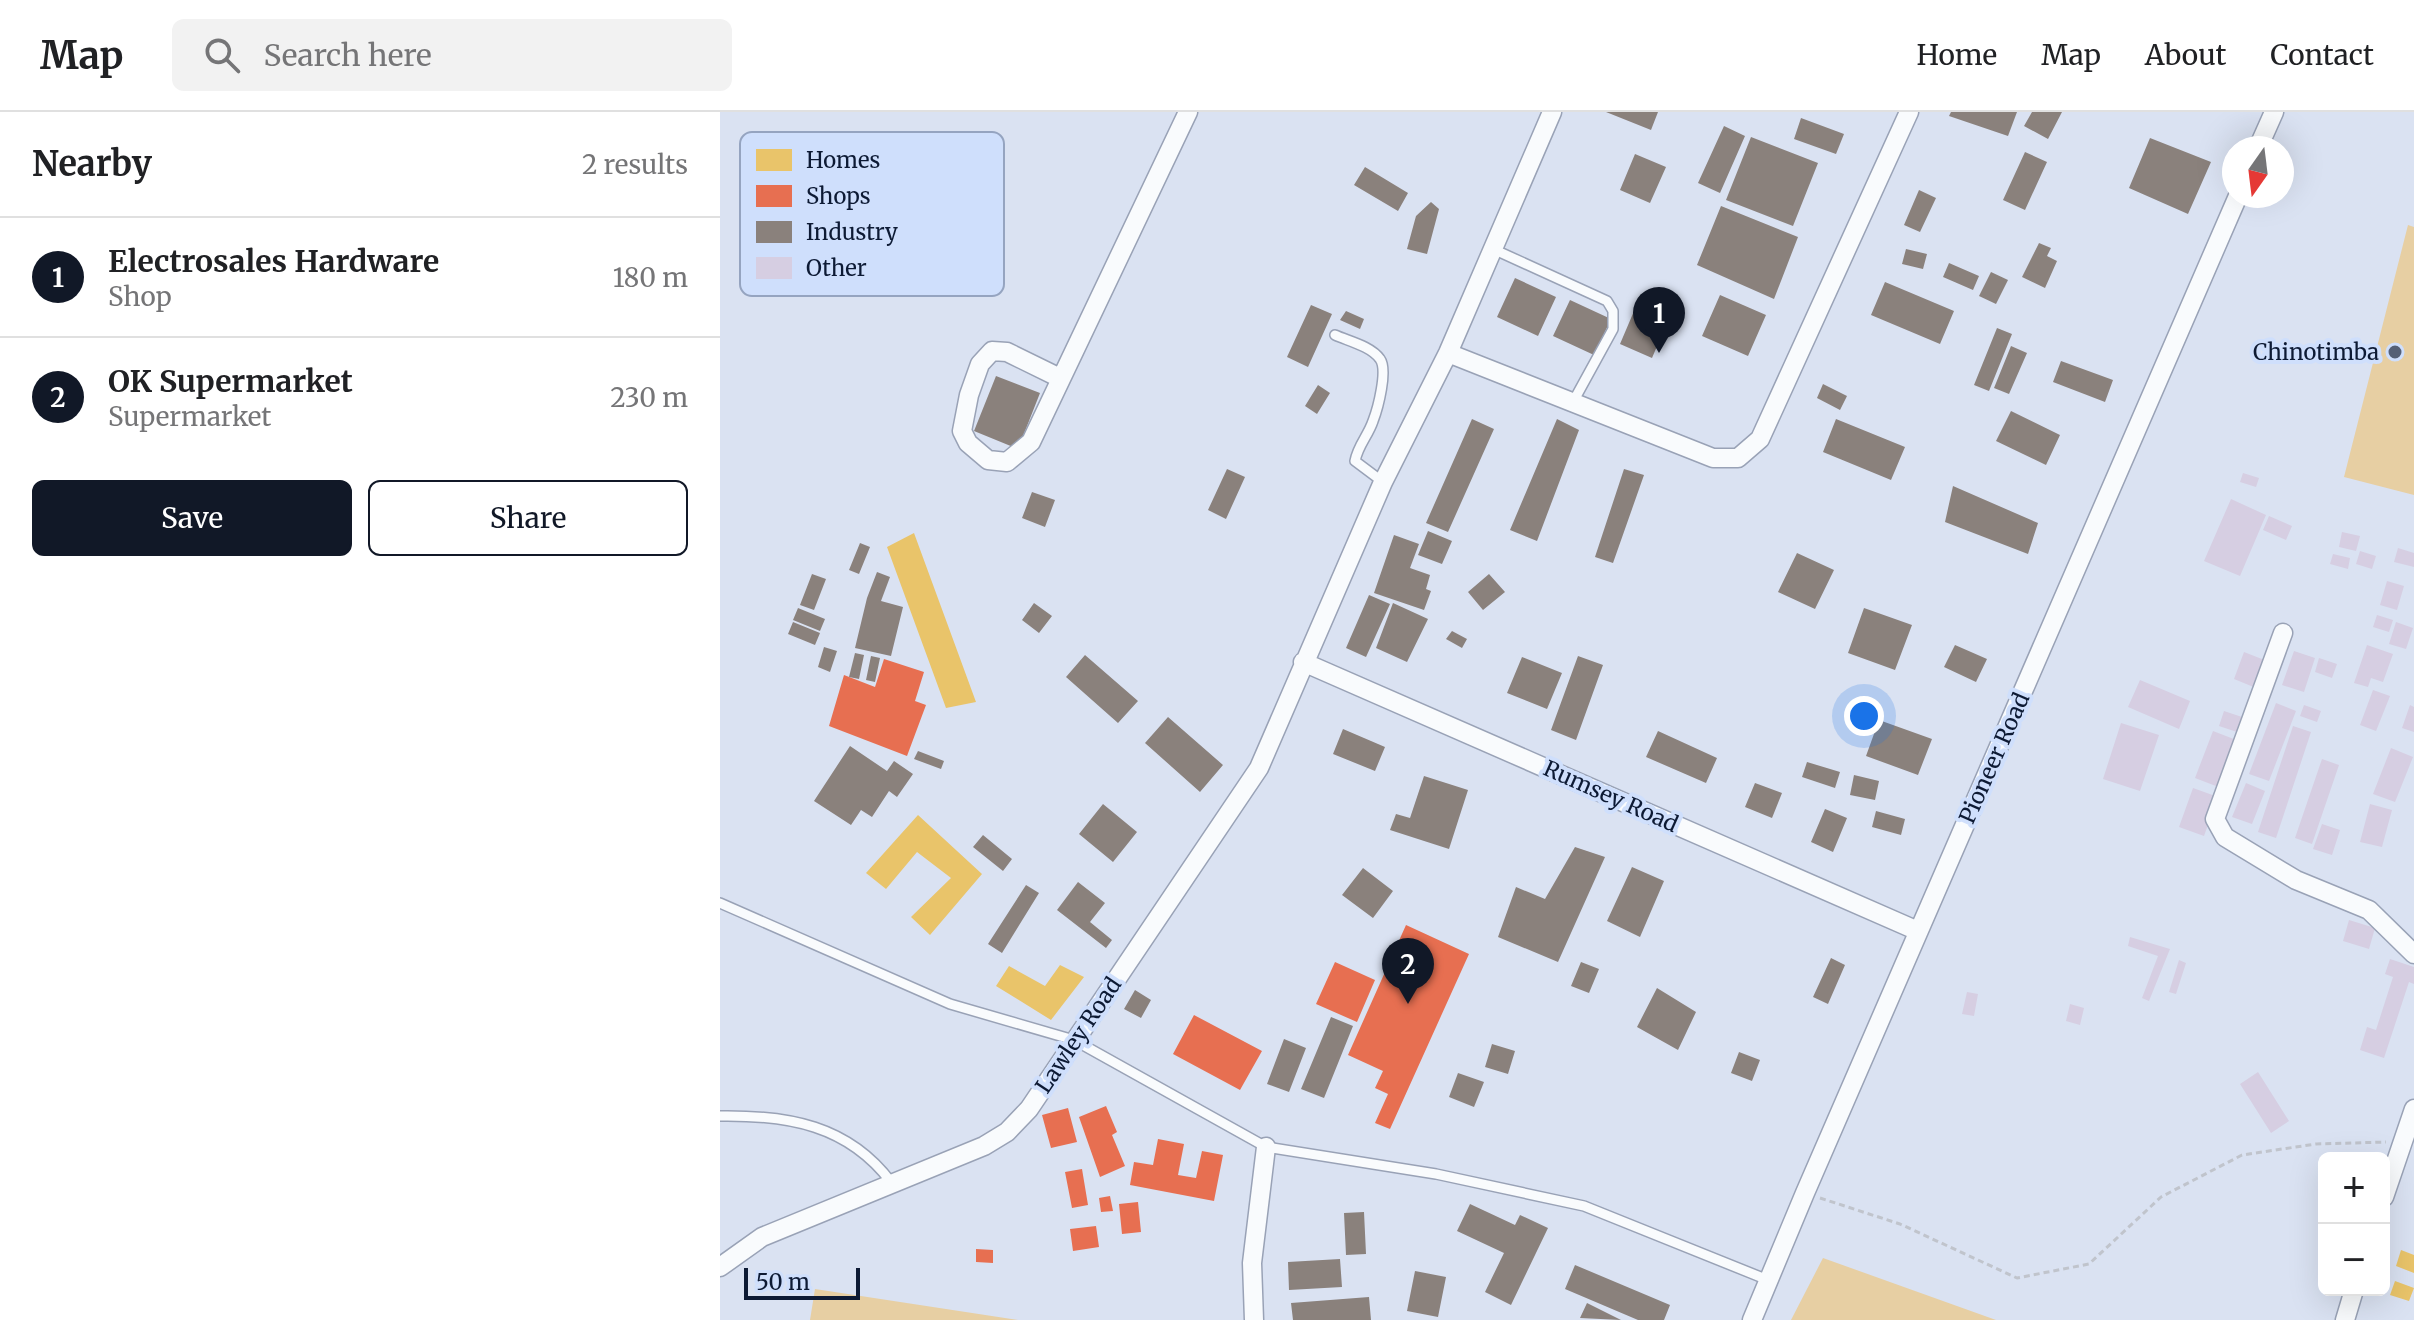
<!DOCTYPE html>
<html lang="en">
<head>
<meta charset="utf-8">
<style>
  :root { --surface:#fff; --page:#f2f2f2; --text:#202124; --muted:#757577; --line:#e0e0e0; --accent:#111827 }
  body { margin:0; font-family:Merriweather,serif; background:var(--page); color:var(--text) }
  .controls { position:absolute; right:24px; bottom:24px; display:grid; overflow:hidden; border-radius:12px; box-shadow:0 8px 32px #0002 }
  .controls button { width:72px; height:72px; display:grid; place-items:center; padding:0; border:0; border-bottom:2px solid var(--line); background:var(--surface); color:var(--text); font:40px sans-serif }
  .compass { position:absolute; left:1502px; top:24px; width:72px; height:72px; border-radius:50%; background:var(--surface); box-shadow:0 8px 32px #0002; rotate:194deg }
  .scale { position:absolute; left:24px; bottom:20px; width:116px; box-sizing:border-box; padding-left:8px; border:4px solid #0d1a34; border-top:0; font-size:22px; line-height:28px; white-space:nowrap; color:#0d1a34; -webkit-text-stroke:6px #cfdffc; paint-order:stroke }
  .you { position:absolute; left:1144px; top:604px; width:28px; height:28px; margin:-20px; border:6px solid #fff; border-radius:50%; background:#1a73e8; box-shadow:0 0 0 12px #1a73e833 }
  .badge { display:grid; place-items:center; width:52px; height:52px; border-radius:50%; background:var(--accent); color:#fff; font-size:26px; font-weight:700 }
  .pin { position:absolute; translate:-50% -66px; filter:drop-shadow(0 2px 4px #0008) }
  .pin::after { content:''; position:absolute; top:42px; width:28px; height:24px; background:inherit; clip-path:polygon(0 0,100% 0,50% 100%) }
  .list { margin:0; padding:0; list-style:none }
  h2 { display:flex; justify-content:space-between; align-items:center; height:104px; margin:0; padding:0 32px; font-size:34px }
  h2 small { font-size:26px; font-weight:400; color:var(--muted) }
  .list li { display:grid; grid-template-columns:52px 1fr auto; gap:24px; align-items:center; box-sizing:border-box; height:120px; padding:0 32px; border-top:2px solid var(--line) }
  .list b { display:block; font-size:30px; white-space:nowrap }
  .list p { margin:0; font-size:26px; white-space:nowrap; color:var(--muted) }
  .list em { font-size:26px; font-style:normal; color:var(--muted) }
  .actions { display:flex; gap:16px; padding:24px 32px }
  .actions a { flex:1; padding:18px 0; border:2px solid var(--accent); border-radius:12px; text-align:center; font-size:28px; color:var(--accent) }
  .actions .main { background:var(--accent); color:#fff }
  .icon { flex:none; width:44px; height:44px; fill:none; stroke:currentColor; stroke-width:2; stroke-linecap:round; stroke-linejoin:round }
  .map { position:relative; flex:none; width:1694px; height:1208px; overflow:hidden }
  header { display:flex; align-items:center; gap:48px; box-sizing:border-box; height:112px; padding:0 40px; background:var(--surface); border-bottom:2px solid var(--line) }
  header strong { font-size:38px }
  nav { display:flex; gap:44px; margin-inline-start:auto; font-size:28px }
  .search { width:560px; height:72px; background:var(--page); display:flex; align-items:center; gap:20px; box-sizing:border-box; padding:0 28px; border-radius:12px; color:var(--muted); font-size:30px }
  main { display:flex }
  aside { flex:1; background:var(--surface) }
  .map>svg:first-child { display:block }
  .green { fill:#e7cfa3 }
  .homes { fill:#e9c46a }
  .shops { fill:#e76f51 }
  .industry { fill:#8a817c }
  .building { fill:#d6cee2 }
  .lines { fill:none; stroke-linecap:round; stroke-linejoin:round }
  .service-casing { stroke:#99a2b6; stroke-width:12 }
  .minor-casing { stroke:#99a2b6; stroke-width:21 }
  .path { stroke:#c0c4cc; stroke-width:3; stroke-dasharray:6 4; stroke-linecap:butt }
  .service { stroke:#f9fbfd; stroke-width:9 }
  .minor { stroke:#f9fbfd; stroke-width:18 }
  .poi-dot { fill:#556076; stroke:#cfdffc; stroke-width:3 }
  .labels { text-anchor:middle; stroke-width:8; stroke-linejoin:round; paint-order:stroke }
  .poi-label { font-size:22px; fill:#0d1a34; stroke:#cfdffc; text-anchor:end }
  .street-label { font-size:22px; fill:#0d1a34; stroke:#cfdffc }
  .key { fill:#cfdffc; stroke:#95a4c0; stroke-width:2 }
  .key-label { font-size:22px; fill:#0d1a34 }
</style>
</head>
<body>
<header>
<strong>Map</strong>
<div class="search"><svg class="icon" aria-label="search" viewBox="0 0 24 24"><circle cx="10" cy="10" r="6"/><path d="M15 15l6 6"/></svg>Search here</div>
<nav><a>Home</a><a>Map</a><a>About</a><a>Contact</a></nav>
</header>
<main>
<aside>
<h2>Nearby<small>2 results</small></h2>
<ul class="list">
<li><span class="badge">1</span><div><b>Electrosales Hardware</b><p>Shop</p></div><em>180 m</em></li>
<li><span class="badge">2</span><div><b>OK Supermarket</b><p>Supermarket</p></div><em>230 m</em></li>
</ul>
<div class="actions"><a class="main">Save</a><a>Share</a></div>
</aside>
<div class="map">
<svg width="1694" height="1208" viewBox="0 0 1694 1208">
  <rect width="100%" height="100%" fill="#dae2f2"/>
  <!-- green -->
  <path class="green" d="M1688,113L1694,115V383L1624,365Z
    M1103,1146L1276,1208H1071Z
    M95,1177L298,1208H90Z"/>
  <!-- homes -->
  <path class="homes" d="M194,421L256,590L226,596L167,435Z
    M198,703L262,762L210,823L191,805L231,766L197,740L166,777L146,761Z
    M340,853L364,865L331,908L276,874L289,854L325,874Z
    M1681,1138L1694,1143V1161L1676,1154Z
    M1675,1169L1694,1176L1689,1189L1670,1183Z"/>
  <!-- shops -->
  <path class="shops" d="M164,547L204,560L195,589L206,593L187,644L109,614L124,563L155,575Z
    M686,813L749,842L670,1017L655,1011L668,982L655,976L663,959L628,943Z
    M615,850L655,868L637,910L596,892Z
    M474,903L542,939L520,978L453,942Z
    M386,994L397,1020L392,1023L405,1054L380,1065L359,1005Z
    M348,996L357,1030L331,1036L322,1003Z
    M438,1027L464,1032L458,1063L476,1066L482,1039L503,1043L494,1089L410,1073L414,1050L433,1053Z
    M362,1057L368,1093L352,1096L345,1060Z
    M390,1084L393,1099L381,1100L379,1086Z
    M418,1090L421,1120L402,1122L399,1092Z
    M376,1114L379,1135L353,1139L350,1117Z
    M256,1137L273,1138V1151L256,1150Z"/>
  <!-- industry -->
  <path class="industry" d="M886,0H938L931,18Z
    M1231,0H1297L1288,24L1229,4Z
    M1312,0H1342L1328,27L1304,14Z
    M1081,6L1124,22L1116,42L1074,27Z
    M1004,14L1025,24L1000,81L978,71Z
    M1031,25L1098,51L1073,114L1006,88Z
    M1430,26L1491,50L1468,102L1409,76Z
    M1305,40L1327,50L1305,98L1283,88Z
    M915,42L946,55L930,91L900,78Z
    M645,55L688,81L678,99L634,73Z
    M1199,78L1216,86L1200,120L1184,113Z
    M711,90L719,97L707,142L687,137L696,104Z
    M1001,94L1078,125L1054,187L977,153Z
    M1319,131L1331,136L1327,144L1337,149L1325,176L1302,165Z
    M1186,137L1207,142L1203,157L1182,152Z
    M1229,151L1259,164L1253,178L1223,165Z
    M1271,160L1288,168L1276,192L1259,184Z
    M795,166L836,185L818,224L777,205Z
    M1165,170L1234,199L1220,232L1151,203Z
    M1000,183L1046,203L1028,244L982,224Z
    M920,185L952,199L932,246L900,232Z
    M850,188L891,207L874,243L833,224Z
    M591,193L612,202L588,255L567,245Z
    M626,199L644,207L640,217L620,208Z
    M1277,216L1292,222L1269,279L1254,273Z
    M1291,234L1307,241L1289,282L1274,276Z
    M1341,249L1393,268L1385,290L1333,270Z
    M276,264L320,281L298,337L254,319Z
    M1103,272L1127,284L1120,298L1097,286Z
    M598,273L610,281L597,302L585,294Z
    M1291,299L1340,323L1326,353L1276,329Z
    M752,307L774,317L728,420L706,411Z
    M837,307L859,318L817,429L790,418Z
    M1116,307L1185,335L1171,368L1103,340Z
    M507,357L525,365L506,407L488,398Z
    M904,357L924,363L893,451L875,445Z
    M1233,374L1318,411L1308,442L1225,410Z
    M312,380L335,388L325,415L302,406Z
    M708,419L732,429L722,452L698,443Z
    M674,423L699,432L690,456L710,463L706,477L711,479L704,498L654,481Z
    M140,431L150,435L139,462L129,458Z
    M1077,441L1114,458L1095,497L1058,480Z
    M157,460L170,465L161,489L183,495L171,544L135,536L147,486Z
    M92,462L106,467L94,498L80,493Z
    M769,462L785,480L763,498L748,480Z
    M649,483L670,492L646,545L626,536Z
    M314,491L332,504L319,521L302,508Z
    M673,491L708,507L687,550L656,536Z
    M78,496L105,507L100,519L73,508Z
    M1144,496L1192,513L1175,558L1128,541Z
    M73,510L100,521L95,533L68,522Z
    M732,519L747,527L742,536L726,527Z
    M1235,533L1267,547L1256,570L1224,555Z
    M104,535L117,539L110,560L98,555Z
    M135,541L144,543L139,567L129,565Z
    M365,543L418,589L398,611L346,565Z
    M151,544L160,546L155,570L146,568Z
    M858,544L883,553L856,628L831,618Z
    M802,545L842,561L827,597L787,581Z
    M448,605L503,653L480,680L425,631Z
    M1159,608L1212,627L1198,663L1146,644Z
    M623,617L665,635L655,659L613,642Z
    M938,619L997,646L986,671L926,645Z
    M130,634L167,659L174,649L193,662L177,685L169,679L152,705L141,698L131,713L94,689Z
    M198,639L224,649L221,657L194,647Z
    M1087,650L1120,660L1115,676L1082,665Z
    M1134,663L1159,669L1155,688L1130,683Z
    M704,664L748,678L729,737L670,718L676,702L690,706Z
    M1035,671L1062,681L1052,706L1025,695Z
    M383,692L417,720L393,750L359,722Z
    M1105,697L1127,706L1113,740L1091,730Z
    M1156,699L1185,707L1181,723L1152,715Z
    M263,723L292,747L283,759L253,735Z
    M855,735L885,745L838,850L778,825L796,775L825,787Z
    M912,755L944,769L920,825L887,809Z
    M643,756L673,779L653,806L622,783Z
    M358,770L385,791L370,810L392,828L386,836L337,798Z
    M306,773L319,781L282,841L268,832Z
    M1111,846L1125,853L1108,892L1093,885Z
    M861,850L879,857L869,881L851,874Z
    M937,876L976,900L958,938L917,915Z
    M415,878L431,888L421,906L404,897Z
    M611,905L633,914L604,986L581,977Z
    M564,927L586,936L569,980L547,972Z
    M772,932L795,939L788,962L765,955Z
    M1019,940L1040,948L1032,969L1011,961Z
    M738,961L764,970L754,995L729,985Z
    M750,1092L795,1113L800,1103L828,1116L791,1193L765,1180L784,1141L737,1119Z
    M644,1100L646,1142L626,1143L624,1101Z
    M620,1147L622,1175L569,1178L568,1150Z
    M855,1153L950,1193L944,1208H918L845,1177Z
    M695,1159L726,1165L718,1205L687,1199Z
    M649,1185L651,1208H573L571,1191Z
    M867,1191L901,1208L860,1206Z"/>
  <!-- building -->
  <path class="building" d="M1523,361L1539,366L1536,375L1520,370Z
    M1511,387L1546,403L1520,464L1484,449Z
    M1549,404L1572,414L1566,428L1543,418Z
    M1622,420L1640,424L1636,439L1619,435Z
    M1678,436L1694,441V455L1674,450Z
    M1640,439L1656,444L1652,457L1636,452Z
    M1613,442L1630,446L1628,457L1610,452Z
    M1667,469L1684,474L1677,498L1660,493Z
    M1657,503L1673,508L1669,520L1653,515Z
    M1676,510L1693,516L1686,537L1669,532Z
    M1647,533L1673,542L1663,570L1651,566L1648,575L1634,571Z
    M1574,539L1595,546L1584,580L1562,573Z
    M1524,540L1547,549L1536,576L1514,567Z
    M1599,546L1617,552L1612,566L1595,560Z
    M1420,568L1470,589L1459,617L1408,595Z
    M1653,578L1670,584L1656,619L1640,613Z
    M1556,591L1576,599L1549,669L1529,662Z
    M1584,593L1601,599L1597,610L1580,604Z
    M1690,593L1694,595V620L1682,616Z
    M1504,599L1525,606L1520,621L1499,614Z
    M1401,611L1439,623L1420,679L1383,667Z
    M1573,614L1591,620L1556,726L1538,720Z
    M1493,619L1519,629L1501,676L1475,666Z
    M1671,636L1693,645L1675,690L1653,682Z
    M1602,647L1619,653L1592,732L1575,726Z
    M1526,671L1545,679L1532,712L1512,705Z
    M1473,676L1498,685L1484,724L1459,715Z
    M1650,692L1672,698L1662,735L1640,730Z
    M1602,712L1620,718L1612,743L1593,737Z
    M1629,808L1655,816L1649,837L1623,829Z
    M1410,825L1450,837L1429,889L1422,886L1438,844L1408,834Z
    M1670,847L1694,855V872L1689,870L1664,946L1640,938L1647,915L1656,918L1673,865L1665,862Z
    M1459,848L1466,851L1456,882L1449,880Z
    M1247,880L1258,882L1254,904L1242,902Z
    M1350,892L1364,896L1360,913L1346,909Z
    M1538,960L1569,1009L1551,1021L1520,972Z"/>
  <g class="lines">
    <!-- service casing -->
    <g class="service-casing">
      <path id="service" d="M773,137L887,189L893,199V217L853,290
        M615,223C628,229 651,234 660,247C668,258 658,296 653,309C648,324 638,333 635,349L663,370
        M0,791L230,892L354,928L546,1035L716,1062L864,1094L1048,1168
        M0,1004C68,1003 128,1013 171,1070"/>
    </g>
    <!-- minor casing -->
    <g class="minor-casing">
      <path id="minor" d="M1538,36L1554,0
        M728,241L993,346H1018L1040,327L1189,0
        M340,266L287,240L272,239L260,252L249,283L242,319L248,331L268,348L287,350L311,330L468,0
        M1563,521L1495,707L1505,725L1576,768L1649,798L1694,842
        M583,550L1198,819
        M1664,1085L1694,997
        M0,1155L42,1125L264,1034L287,1020L309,997L539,656L663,370L728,241L832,0
        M534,1208L532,1151L546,1035
        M1032,1208L1085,1081L1518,84
        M1625,1208L1634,1178"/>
    </g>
    <!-- path -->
    <path class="path" d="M1100,1086L1180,1112L1297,1166L1369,1152L1441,1085L1522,1043L1596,1032L1666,1030"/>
    <!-- service -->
    <use href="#service" class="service"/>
    <!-- minor -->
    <use href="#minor" class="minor"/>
  </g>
  <!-- markers -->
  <circle class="poi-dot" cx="1675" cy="240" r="8"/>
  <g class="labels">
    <!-- poi labels -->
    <g class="poi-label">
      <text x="1659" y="248">Chinotimba</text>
    </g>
    <!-- street labels -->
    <g class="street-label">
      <text transform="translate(1274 646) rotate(-66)" y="8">Pioneer Road</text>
      <text transform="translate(891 684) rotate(24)" y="8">Rumsey Road</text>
      <text transform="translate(358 923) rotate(-56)" y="8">Lawley Road</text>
    </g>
  </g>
  <!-- legend -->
  <rect x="20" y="20" width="264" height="164" rx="12" class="key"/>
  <rect x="36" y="37" width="36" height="22" fill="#e9c46a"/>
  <rect x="36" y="73" width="36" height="22" fill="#e76f51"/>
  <rect x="36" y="109" width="36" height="22" fill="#8a817c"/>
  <rect x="36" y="145" width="36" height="22" fill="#d6cee2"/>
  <g class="key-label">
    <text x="86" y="56">Homes</text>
    <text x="86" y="92">Shops</text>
    <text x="86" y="128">Industry</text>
    <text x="86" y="164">Other</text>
  </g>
</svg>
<div class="controls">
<button>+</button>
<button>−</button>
</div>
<svg class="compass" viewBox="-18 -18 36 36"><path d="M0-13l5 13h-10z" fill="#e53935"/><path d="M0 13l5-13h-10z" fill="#757577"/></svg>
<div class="scale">50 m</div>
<div class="you"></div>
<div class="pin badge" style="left:939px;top:241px">1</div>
<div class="pin badge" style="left:688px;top:892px">2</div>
</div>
</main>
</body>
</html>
